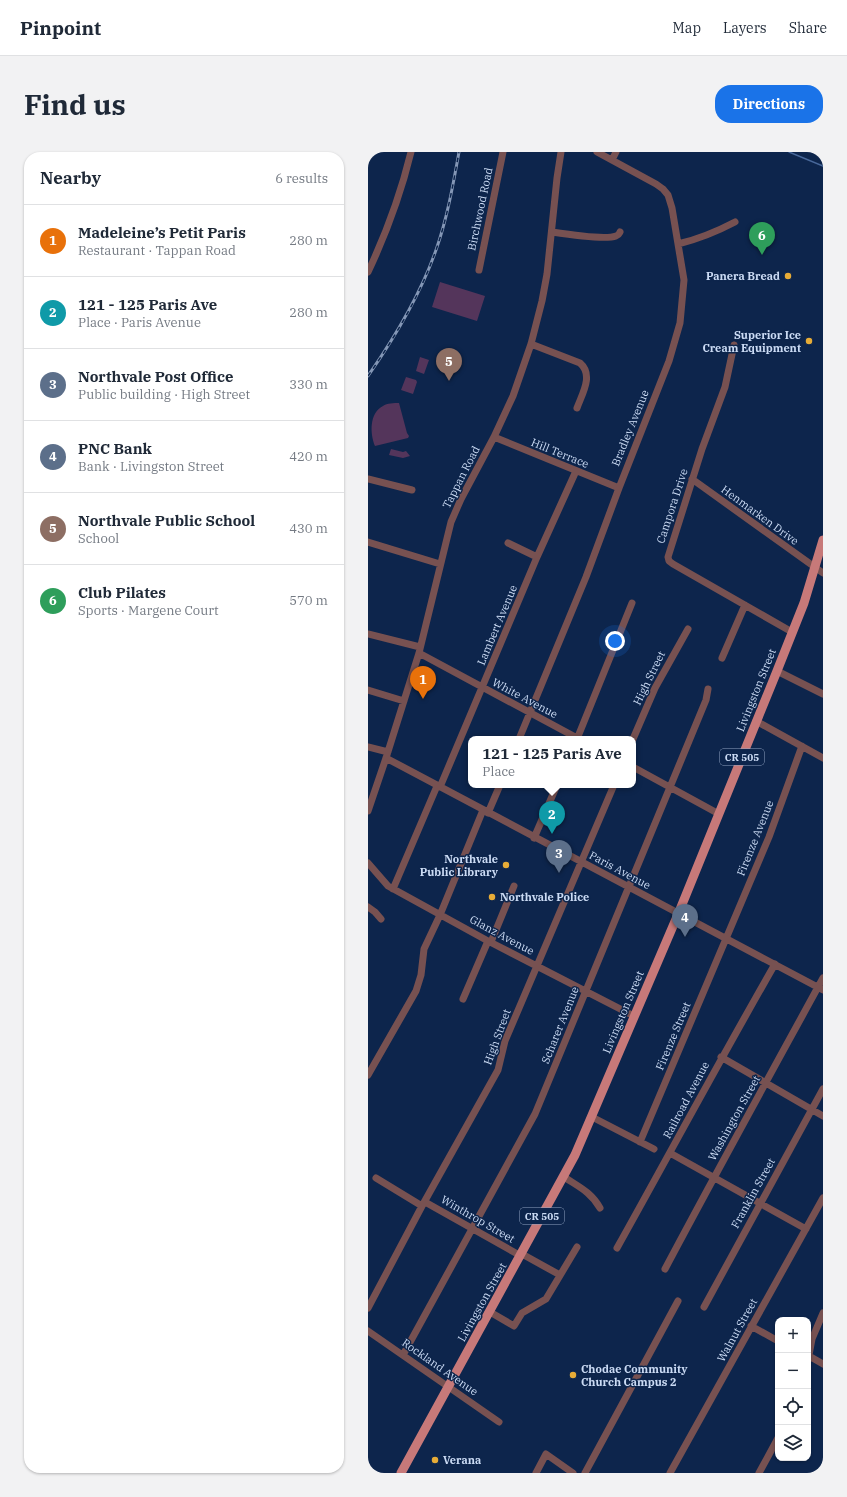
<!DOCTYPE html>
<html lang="en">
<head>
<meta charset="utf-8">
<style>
  :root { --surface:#fff; --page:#f2f2f3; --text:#1f2937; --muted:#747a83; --line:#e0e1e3; --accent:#1a73e8 }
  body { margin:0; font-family:"IBM Plex Serif",serif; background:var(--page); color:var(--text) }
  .controls { position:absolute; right:12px; bottom:12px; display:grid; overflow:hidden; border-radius:8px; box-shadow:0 1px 3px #0004 }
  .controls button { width:36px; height:36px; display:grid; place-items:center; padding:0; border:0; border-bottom:1px solid var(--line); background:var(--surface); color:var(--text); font:20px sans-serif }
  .you { position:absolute; left:247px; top:489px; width:14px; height:14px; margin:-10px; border:3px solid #fff; border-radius:50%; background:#1a73e8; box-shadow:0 0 0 6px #1a73e833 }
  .badge { display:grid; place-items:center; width:26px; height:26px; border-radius:50%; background:var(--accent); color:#fff; font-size:13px; font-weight:700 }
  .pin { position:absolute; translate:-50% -33px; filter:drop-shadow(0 1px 2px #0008) }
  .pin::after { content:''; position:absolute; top:21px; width:14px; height:12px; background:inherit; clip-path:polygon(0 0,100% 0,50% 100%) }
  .popup { position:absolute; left:100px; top:584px; width:168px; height:52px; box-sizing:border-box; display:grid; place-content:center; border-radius:8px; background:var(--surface); filter:drop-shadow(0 1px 3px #0005); font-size:13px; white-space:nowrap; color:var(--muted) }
  .popup b { font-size:15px; color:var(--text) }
  .popup::after { content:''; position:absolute; left:50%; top:100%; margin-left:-8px; border:8px solid transparent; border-top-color:var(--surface) }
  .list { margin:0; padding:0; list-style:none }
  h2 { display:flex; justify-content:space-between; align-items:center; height:52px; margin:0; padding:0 16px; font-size:17px }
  h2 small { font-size:13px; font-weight:400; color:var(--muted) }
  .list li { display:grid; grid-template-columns:26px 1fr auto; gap:12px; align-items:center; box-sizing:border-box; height:72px; padding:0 16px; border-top:1px solid var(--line) }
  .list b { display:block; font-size:15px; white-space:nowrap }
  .list p { margin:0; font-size:13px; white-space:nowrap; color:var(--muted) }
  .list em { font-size:13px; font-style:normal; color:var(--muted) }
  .icon { flex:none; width:22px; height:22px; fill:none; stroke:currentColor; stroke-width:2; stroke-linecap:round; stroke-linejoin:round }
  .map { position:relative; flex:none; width:455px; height:1321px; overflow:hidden; border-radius:16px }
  header { display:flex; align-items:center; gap:24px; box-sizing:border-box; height:56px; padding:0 20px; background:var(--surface); border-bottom:1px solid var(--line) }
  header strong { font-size:19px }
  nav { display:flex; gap:22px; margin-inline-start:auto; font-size:14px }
  .intro { display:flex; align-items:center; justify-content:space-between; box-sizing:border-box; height:96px; padding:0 24px }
  h1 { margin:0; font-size:28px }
  .button { padding:10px 18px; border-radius:16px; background:var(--accent); color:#fff; font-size:14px; font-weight:700 }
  main { display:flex; gap:24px; padding:0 24px }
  aside { flex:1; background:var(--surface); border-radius:16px; box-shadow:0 1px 3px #0004 }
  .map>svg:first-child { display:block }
  .green { fill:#54355b }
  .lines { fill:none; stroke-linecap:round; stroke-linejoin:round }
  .stream { stroke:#48689a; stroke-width:1.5 }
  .minor { stroke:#775151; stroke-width:7 }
  .major { stroke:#c77979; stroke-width:9 }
  .rail-casing { stroke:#8497b6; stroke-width:3 }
  .rail { stroke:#0d254c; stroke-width:1.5; stroke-dasharray:4.5; stroke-linecap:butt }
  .poi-dot { fill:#e7ac37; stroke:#0d254c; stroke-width:1.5 }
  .labels { text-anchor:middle; stroke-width:3; stroke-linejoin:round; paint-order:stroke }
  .shield { fill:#0d254c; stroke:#92a4c2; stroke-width:1 }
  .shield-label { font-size:10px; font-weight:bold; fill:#cbdbf4 }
  .street-label { font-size:11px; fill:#cbdbf4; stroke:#0d254c }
  .poi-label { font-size:11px; font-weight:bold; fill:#cbdbf4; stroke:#0d254c; text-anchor:end }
</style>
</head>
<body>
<header>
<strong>Pinpoint</strong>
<nav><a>Map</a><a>Layers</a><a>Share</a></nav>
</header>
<div class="intro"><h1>Find us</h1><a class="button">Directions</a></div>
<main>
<aside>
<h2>Nearby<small>6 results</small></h2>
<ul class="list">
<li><span class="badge" style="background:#e8710a">1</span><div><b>Madeleine’s Petit Paris</b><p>Restaurant · Tappan Road</p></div><em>280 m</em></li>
<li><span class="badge" style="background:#0f9aa8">2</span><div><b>121 - 125 Paris Ave</b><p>Place · Paris Avenue</p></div><em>280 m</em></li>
<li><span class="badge" style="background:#5c6f8a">3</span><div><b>Northvale Post Office</b><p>Public building · High Street</p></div><em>330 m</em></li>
<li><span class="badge" style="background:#5c6f8a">4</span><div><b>PNC Bank</b><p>Bank · Livingston Street</p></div><em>420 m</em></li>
<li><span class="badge" style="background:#8d6e63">5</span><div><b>Northvale Public School</b><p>School</p></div><em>430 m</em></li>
<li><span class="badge" style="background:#2e9e5b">6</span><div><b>Club Pilates</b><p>Sports · Margene Court</p></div><em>570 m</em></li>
</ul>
</aside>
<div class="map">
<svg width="455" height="1321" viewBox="0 0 455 1321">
  <rect width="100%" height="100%" fill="#0d254c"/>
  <!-- green -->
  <path class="green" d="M72,130L117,144L109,169L64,155Z
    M52,205L61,208L56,222L48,219Z
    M38,225L48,228L49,230L45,242L33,238Z
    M31,251L39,281L41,284L40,286L7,294C2,282 1,261 15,254C19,251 26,251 31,251Z
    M23,297L35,300L38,299L42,304L35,306L21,303Z"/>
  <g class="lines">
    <!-- stream -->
    <path class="stream" d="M421,0L455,14"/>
    <!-- minor -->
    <path class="minor" d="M244,8L248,0
      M184,80C197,82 237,88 248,84C251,83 251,82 252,80
      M310,92C331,87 348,80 367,70
      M111,118L135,0
      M0,120C18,82 33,41 43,0
      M163,192L212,211C226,223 214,242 209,256
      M366,193L357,235L334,297L300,405L301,409L305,412L424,480
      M126,285L251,336
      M0,327L44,338
      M324,327L455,421
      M0,390L72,412
      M140,391L169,405
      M0,482L52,495
      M51,501L211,587
      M354,506L377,453
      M409,519L455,542
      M0,538L36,549
      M388,569L455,606
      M151,587L218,425L251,336L301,209L312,171L316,128L304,56L300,43L295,37L288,32L229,0
      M209,587L264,451
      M265,587L287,536L320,477
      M0,595L20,600
      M18,606L455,838
      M265,615L351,662
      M72,635L169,405L208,319
      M0,659L18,606L51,501L83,370L93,347L126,285L145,244L163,192L174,149L179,122L189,26L193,0
      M120,661L132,633
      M166,686L189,633
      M0,711L20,734L120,789L266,864
      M25,737L69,634
      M0,755L7,760L13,767
      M123,790L146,734
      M95,847L120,789
      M353,905L455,964
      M0,923L48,839L53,823L56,797L72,763L115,658
      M224,965L286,997
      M272,990L401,685L434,594
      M302,1001L438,1077
      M196,1025C211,1035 223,1040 232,1056
      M8,1026L54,1054
      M57,1050L153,1104
      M249,1096C302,1001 353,906 407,812
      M154,1102L192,1123
      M297,1117C349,1019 402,923 455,826
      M336,1155L455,937
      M0,1156L54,1054L130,918L137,889L246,633
      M122,1160L146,1174L154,1161L178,1147L209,1095
      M383,1174L410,1189
      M0,1179L131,1270
      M35,1203L167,962L338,548L340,537
      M441,1204L455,1212
      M440,1208L444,1187L455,1161
      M168,1321L178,1302L205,1321
      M217,1321L310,1149
      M302,1321L455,1046
      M391,1321L410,1286"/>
    <!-- major -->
    <path class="major" d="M33,1321L207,1003L311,760L409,519L436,451L455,388"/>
    <!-- rail casing -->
    <g class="rail-casing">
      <path id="rail" d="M0,224C27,185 52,144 68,98C79,67 85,33 91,0"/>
    </g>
    <!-- rail -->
    <use href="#rail" class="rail"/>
  </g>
  <!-- markers -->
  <g class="poi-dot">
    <circle cx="420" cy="124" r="4"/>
    <circle cx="441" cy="189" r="4"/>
    <circle cx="138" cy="713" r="4"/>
    <circle cx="124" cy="745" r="4"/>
    <circle cx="205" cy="1223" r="4"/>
    <circle cx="67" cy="1308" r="4"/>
  </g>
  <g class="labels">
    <!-- shield labels -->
    <g class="shield">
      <rect x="352" y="597" width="44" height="16" rx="3"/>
      <rect x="152" y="1056" width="44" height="16" rx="3"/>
    </g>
    <g class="shield-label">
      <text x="374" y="609">CR 505</text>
      <text x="174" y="1068">CR 505</text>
    </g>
    <!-- street labels -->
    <g class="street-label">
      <text transform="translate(112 57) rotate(-78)" y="4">Birchwood Road</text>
      <text transform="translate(262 276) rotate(-68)" y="4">Bradley Avenue</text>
      <text transform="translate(192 301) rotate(22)" y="4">Hill Terrace</text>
      <text transform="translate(93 325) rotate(-63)" y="4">Tappan Road</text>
      <text transform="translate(304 354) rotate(-72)" y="4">Campora Drive</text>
      <text transform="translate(392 363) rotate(36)" y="4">Henmarken Drive</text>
      <text transform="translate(129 473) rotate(-67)" y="4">Lambert Avenue</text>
      <text transform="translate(281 526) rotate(-64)" y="4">High Street</text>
      <text transform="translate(388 538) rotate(-68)" y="4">Livingston Street</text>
      <text transform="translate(157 546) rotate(28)" y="4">White Avenue</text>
      <text transform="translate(387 686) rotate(-68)" y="4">Firenze Avenue</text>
      <text transform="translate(252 718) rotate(28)" y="4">Paris Avenue</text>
      <text transform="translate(134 783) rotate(28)" y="4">Glanz Avenue</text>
      <text transform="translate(255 860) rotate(-67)" y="4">Livingston Street</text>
      <text transform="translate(192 873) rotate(-68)" y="4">Scharer Avenue</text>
      <text transform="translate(305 884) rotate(-67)" y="4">Firenze Street</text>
      <text transform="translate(129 885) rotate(-70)" y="4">High Street</text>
      <text transform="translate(318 948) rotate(-62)" y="4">Railroad Avenue</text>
      <text transform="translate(366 966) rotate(-61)" y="4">Washington Street</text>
      <text transform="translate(385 1041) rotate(-61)" y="4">Franklin Street</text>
      <text transform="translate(110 1067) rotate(30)" y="4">Winthrop Street</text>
      <text transform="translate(114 1150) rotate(-61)" y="4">Livingston Street</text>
      <text transform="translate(369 1178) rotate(-61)" y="4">Walnut Street</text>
      <text transform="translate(72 1215) rotate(35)" y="4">Rockland Avenue</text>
    </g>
    <!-- poi labels -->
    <g class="poi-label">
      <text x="412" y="128">Panera Bread</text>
      <text x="433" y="187">Superior Ice<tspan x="433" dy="13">Cream Equipment</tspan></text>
      <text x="130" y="711">Northvale<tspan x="130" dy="13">Public Library</tspan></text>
      <text x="132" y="749" text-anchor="start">Northvale Police</text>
      <text x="213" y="1221" text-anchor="start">Chodae Community<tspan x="213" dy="13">Church Campus 2</tspan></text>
      <text x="75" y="1312" text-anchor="start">Verana</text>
    </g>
  </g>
</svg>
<div class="controls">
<button>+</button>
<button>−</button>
<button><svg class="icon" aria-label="locate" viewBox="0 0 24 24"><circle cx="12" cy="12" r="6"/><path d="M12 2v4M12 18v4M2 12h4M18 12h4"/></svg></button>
<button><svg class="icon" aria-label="layers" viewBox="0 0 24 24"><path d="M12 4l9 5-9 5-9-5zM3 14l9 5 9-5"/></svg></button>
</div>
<div class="you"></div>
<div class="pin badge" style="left:55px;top:547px;background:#e8710a">1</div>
<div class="pin badge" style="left:184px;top:682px;background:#0f9aa8">2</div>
<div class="popup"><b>121 - 125 Paris Ave</b>Place</div>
<div class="pin badge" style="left:191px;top:721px;background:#5c6f8a">3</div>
<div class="pin badge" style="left:317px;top:785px;background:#5c6f8a">4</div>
<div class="pin badge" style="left:81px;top:229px;background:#8d6e63">5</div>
<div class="pin badge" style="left:394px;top:103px;background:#2e9e5b">6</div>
</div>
</main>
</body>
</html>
